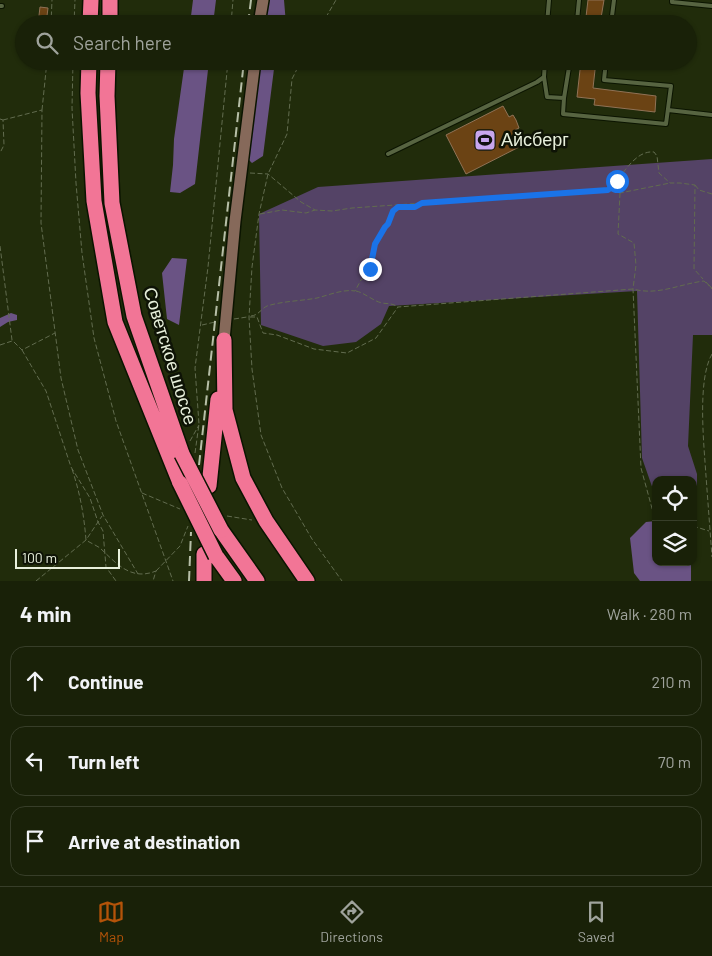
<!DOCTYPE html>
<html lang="en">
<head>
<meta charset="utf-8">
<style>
  :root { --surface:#192108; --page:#222912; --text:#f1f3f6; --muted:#9fa39c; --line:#373e29; --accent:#b45309 }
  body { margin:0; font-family:Barlow,sans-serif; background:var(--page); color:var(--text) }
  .controls { position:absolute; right:15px; bottom:15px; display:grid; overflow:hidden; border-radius:10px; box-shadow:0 1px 4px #0004 }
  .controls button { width:45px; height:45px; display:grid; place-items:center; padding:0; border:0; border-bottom:1px solid var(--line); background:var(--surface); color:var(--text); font:25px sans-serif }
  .scale { position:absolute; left:15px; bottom:12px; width:105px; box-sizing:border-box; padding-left:5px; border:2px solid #e8f0dc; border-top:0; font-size:14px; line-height:18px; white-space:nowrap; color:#e8f0dc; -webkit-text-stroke:4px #0e1306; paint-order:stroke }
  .stop { position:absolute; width:15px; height:15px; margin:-11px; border:4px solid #1a73e8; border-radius:50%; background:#fff }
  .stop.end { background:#1a73e8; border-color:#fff; box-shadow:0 1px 5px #0008 }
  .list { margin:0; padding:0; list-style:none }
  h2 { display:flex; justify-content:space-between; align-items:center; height:65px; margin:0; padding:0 20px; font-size:21px }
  h2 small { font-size:16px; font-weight:400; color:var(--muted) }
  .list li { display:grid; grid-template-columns:32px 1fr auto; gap:15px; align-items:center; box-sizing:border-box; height:70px; margin:0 10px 10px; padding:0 10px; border:1px solid var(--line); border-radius:15px }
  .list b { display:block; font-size:19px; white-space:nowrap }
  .list em { font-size:16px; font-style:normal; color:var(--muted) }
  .icon { flex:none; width:28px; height:28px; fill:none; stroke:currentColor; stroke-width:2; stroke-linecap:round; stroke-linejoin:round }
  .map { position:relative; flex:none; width:712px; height:581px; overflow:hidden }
  .search { position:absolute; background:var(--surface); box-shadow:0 1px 4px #0004; left:15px; right:15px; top:15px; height:55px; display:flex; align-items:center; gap:12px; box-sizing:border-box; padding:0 18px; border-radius:28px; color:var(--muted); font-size:19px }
  .sheet { height:305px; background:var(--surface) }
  nav { display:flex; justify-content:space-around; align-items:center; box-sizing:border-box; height:70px; border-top:1px solid var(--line); background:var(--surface); font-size:14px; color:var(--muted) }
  nav a { display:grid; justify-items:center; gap:2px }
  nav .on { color:var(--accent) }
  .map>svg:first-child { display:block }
  .green { fill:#544366 }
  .forest { fill:#6a5384 }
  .building { fill:#6b4314; stroke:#907256 }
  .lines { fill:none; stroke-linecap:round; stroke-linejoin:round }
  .lane-casing { stroke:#0b1400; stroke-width:6 }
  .secondary-casing { stroke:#0b1400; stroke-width:14 }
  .highway-casing { stroke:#0b1400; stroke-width:18 }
  .path { stroke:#626c4f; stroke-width:1; stroke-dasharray:5 2.5; stroke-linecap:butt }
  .lane { stroke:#576441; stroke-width:4 }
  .secondary { stroke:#86695a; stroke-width:11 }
  .highway { stroke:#f27596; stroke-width:15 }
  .rail { stroke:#b7bfa8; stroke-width:2; stroke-dasharray:10 5; stroke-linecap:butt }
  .highway-bridge-casing { stroke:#0b1400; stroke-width:18; stroke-linecap:butt }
  .highway-bridge { stroke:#f27596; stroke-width:15 }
  .route { stroke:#1a73e8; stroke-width:6 }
  .labels { text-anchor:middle; stroke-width:5; stroke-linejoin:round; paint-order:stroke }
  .poi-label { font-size:18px; fill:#e8f0dc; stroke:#0e1306; text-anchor:start }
  .street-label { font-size:18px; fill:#e8f0dc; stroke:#0e1306 }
</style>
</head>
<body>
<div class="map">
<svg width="712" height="581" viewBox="0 0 712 581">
  <rect width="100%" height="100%" fill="#212c0b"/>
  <!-- green -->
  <path class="green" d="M712,159V335H693L688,446L697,474V506L693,518V480H656V498L642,458L637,291L389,306L381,324L356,342L323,346L261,325L259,214L318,187Z"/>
  <!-- forest -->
  <path class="forest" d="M193,0H216L213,24H190Z
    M266,0H284L286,24H263Z
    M185,61H209L195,184L180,193L170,192L173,165L174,139Z
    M258,61H275L263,156L252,163L249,160L247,152Z
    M172,258L187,259L179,325L167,319L162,273Z
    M11,313L17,315V320L8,322L0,327V318Z
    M656,521V562H691V581H640L634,573L630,538L646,522Z"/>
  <!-- building -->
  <path class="building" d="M588,0H604L601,18L586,17Z
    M40,7L48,8L46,24H38Z
    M621,16L633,17V24H620Z
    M581,61H596L593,88L656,96L655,112L594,105L595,99L577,97Z
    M503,106L509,117L513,115L516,120L519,128L515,130L523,145L466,174L446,135Z"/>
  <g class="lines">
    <!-- lane casing -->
    <g class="lane-casing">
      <path id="lane" d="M579,0L577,21L604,24
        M672,0V2L712,6
        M0,6H2
        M547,24L549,0
        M611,24L614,0
        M570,61L564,98L563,114L666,124L671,86L604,80L606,61
        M544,77L547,97L564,98
        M668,110L712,115
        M388,154L537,82L544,77L545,61"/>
    </g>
    <!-- secondary casing -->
    <g class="secondary-casing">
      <path id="secondary" d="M259,24L263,0
        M224,340L235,221L255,61"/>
    </g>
    <!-- highway casing -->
    <g class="highway-casing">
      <path id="highway" d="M90,24L91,0
        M110,24V0
        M89,61L88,93L94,201L115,322L180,483
        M108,61L107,96L112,203L134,316L182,454
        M224,340L225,410L243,478L266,521L307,581
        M209,486L218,399
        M221,530L257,581
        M204,554V581
        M216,556L234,581"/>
    </g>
    <!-- path -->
    <path class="path" d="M51,24L52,0
      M74,24L75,0
      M231,24L233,0
      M322,24L336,0
      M73,61L72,108L76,183L82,253L94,338L116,421L173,581
      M301,61L292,79L287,134L268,174L259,214L252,267L249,317L252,369L261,435L282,488L312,539L342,581
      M42,110L47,61
      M0,119L3,120L4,145L0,153
      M3,120L42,110L41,223L61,378L78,450L103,515L138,574
      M250,173L268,174L301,202L315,210L332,211L352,208L608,190L620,193L670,183
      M695,185L699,190L712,194
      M609,190C622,177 634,150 654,152L657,156L659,173L670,183H680L695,185L694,269L703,279
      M620,193L618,234L634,243L636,265L633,289L641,468L653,512L656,513
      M260,214L282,210L306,213L315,210
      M0,246L12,340L22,350L55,333
      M706,282L712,289
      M356,291C365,293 373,301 382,303C388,304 392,303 398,307
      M251,316C259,315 261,309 267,306C283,301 301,301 317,298C329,295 343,289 355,291L361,280L368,275L375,244L385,227L388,224L393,211L398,207H415L421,203
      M250,317H257L263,333L277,335L314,349L347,353L376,338L398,307L633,289C658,296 679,284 704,281L712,288
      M234,319L247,317
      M202,325L215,322
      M0,345L12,341
      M22,350L46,391L71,467L90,498L98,522L103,531L106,567L116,581
      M712,354C697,380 704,445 706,476C708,503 710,530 712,557
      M190,441L199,425
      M195,453L199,424L195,368L208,267L228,61
      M72,469C80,493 84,515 86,540C90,543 96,545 100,548C117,564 131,581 156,571L153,581
      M142,493L180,509
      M227,516L252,520
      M693,526L709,531
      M156,571L180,546L188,526
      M36,581L86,540L102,516"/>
    <!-- lane -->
    <use href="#lane" class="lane"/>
    <!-- secondary -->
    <use href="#secondary" class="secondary"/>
    <!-- highway -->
    <use href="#highway" class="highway"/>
    <!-- rail -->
    <path class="rail" d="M248,24L251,0
      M199,465L244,61
      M189,581L191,532"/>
    <!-- highway-bridge casing -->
    <g class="highway-bridge-casing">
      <path id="highway-bridge" d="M182,454L221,530
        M180,483L216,556"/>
    </g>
    <!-- highway-bridge -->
    <use href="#highway-bridge" class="highway-bridge"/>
  </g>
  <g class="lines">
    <!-- route -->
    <path class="route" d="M370,269L375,244L385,227L388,224L393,211L398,207H415L422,203L608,190L617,181"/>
  </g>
  <!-- icons -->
  <defs>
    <g id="stadium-square" transform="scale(1.125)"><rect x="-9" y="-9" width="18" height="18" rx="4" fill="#c8a6ef" stroke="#0e1306"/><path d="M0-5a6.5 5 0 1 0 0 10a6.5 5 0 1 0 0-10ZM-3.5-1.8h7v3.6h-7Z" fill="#111"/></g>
  </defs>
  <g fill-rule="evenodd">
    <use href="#stadium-square" x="485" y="140"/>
  </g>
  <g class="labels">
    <!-- poi labels -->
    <g class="poi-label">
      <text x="501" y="146">Айсберг</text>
    </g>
    <!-- street labels -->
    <g class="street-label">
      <text transform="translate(170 356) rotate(73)" y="6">Советское шоссе</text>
    </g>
  </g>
</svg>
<div class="controls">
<button><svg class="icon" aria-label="locate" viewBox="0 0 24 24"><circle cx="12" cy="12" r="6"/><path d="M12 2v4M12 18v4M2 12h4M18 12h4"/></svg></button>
<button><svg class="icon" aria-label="layers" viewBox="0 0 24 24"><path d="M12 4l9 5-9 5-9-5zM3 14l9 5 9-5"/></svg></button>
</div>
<div class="scale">100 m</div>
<div class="stop" style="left:617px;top:181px"></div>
<div class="stop end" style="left:370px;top:269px"></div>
<div class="search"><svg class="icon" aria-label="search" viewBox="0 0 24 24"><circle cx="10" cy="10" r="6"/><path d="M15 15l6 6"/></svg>Search here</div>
</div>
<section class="sheet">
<h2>4 min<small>Walk · 280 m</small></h2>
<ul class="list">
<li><svg class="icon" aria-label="ahead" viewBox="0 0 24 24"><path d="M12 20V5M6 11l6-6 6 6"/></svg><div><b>Continue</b></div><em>210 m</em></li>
<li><svg class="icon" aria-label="left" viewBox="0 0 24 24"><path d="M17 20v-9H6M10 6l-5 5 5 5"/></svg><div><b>Turn left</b></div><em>70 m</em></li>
<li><svg class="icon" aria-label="arrive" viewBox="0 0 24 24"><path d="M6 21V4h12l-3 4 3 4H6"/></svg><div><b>Arrive at destination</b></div></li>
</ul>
</section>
<nav>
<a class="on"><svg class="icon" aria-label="map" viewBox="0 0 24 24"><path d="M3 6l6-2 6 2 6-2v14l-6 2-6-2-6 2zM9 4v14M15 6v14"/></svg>Map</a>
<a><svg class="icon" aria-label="directions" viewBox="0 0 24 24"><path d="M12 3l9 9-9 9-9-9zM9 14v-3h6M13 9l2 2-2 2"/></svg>Directions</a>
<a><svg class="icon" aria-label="saved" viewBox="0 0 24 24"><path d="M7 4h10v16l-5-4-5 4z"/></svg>Saved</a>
</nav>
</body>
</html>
